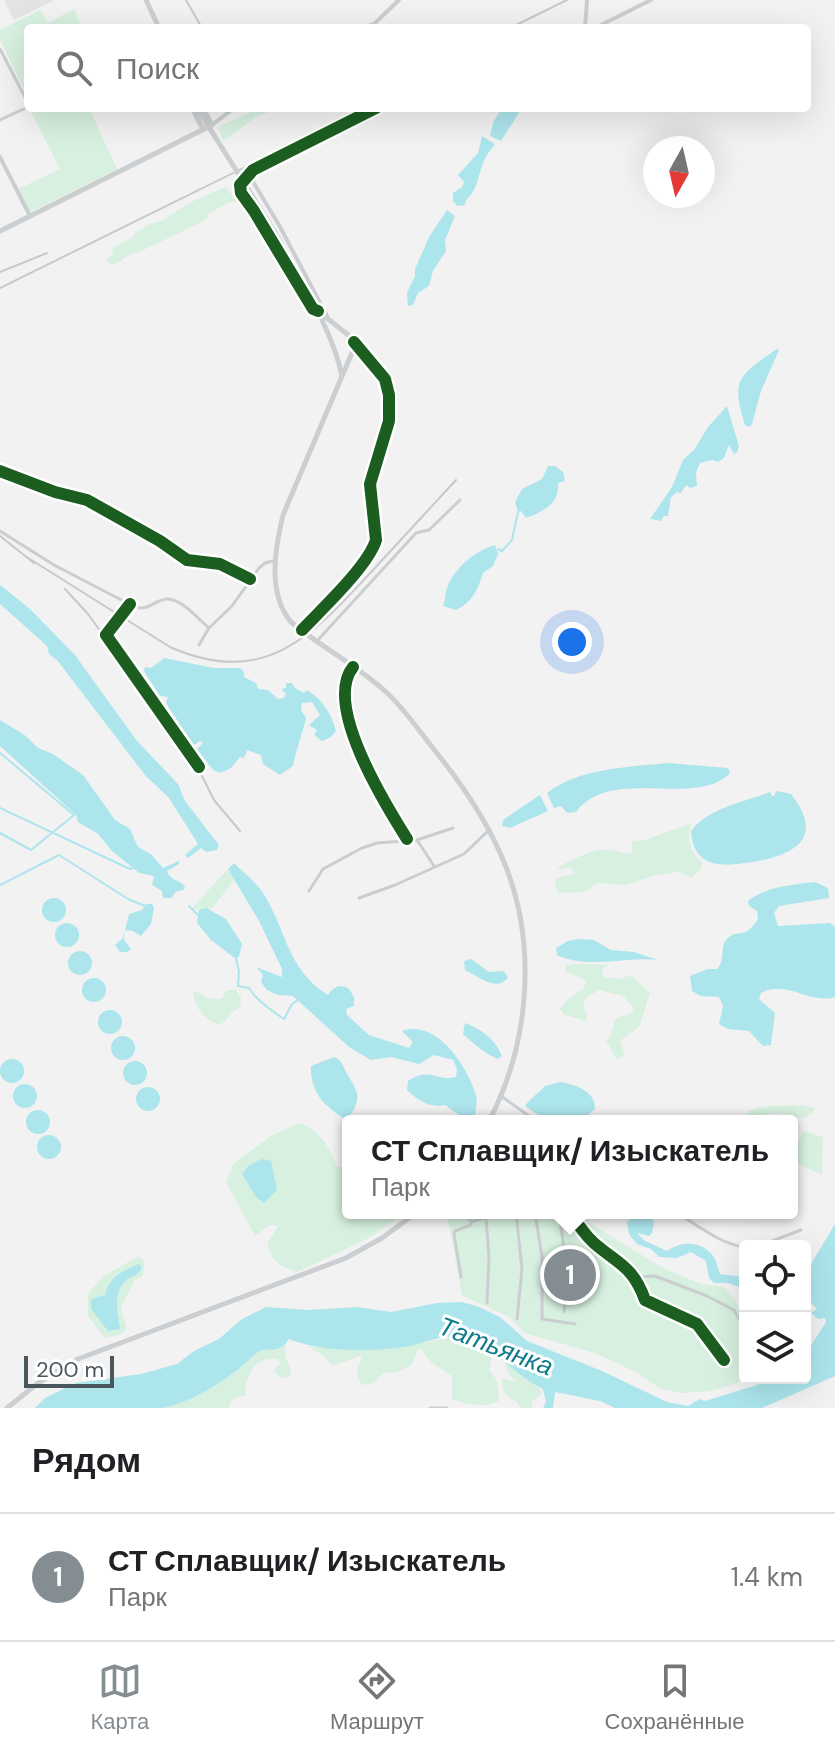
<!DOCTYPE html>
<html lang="ru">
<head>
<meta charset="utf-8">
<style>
  :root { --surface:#fff; --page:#f6f6f6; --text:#202124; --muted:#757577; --line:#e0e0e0; --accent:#848d92 }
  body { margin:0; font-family:"DM Sans",sans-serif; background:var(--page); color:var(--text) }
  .controls { position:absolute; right:24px; bottom:24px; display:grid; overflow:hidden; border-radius:8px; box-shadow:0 8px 32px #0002 }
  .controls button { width:72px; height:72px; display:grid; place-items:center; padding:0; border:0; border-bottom:2px solid var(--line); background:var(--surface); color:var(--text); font:40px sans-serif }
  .compass { position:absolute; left:643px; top:136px; width:72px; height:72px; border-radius:50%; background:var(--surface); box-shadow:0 8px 32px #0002; rotate:188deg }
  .scale { position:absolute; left:24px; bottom:20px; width:90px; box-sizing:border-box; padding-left:8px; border:4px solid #49565e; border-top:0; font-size:22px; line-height:28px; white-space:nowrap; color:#49565e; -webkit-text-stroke:6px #fff; paint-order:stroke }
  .you { position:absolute; left:572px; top:642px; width:28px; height:28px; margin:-20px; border:6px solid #fff; border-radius:50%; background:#1a73e8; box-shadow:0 0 0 12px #1a73e833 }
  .badge { display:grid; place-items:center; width:52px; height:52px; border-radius:50%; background:var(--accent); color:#fff; font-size:26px; font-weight:700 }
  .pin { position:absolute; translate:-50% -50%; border:4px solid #fff; box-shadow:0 2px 8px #0006 }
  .popup { position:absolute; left:342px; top:1115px; width:456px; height:104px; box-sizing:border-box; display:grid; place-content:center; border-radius:8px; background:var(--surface); filter:drop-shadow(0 2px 6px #0005); font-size:26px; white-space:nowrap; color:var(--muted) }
  .popup b { font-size:30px; color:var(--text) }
  .popup::after { content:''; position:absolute; left:50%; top:100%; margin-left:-16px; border:16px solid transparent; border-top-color:var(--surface) }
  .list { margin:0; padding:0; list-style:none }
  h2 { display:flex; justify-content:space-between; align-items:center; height:104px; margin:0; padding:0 32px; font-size:34px }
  h2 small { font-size:26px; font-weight:400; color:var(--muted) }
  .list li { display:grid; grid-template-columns:52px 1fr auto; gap:24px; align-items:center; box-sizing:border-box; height:128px; padding:0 32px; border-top:2px solid var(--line) }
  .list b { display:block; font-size:30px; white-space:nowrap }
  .list p { margin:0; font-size:26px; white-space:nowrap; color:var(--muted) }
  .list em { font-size:26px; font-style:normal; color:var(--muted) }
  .icon { flex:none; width:44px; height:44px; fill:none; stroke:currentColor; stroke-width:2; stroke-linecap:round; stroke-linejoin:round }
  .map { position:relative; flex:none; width:835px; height:1408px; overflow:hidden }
  .search { position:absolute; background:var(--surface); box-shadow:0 8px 32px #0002; left:24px; right:24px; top:24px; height:88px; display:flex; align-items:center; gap:20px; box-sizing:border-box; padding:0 28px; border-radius:8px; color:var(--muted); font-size:30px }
  .sheet { height:232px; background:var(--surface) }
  nav { display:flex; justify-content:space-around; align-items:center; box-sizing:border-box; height:112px; border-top:2px solid var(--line); background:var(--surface); font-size:22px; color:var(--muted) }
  nav a { display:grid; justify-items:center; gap:4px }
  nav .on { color:var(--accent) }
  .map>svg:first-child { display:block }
  .education { fill:#e4e3e4 }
  .green { fill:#d7f0df }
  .water { fill:#ade5ed }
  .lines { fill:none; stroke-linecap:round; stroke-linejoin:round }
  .stream { stroke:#ade5ed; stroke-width:2 }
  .minor { stroke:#cbced0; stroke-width:3 }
  .tertiary { stroke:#cbced0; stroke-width:4 }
  .secondary { stroke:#cccfd1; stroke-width:5 }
  .rail { stroke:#c6c8ca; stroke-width:2 }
  .secondary-bridge { stroke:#cccfd1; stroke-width:5 }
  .cycleway-casing { stroke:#fff; stroke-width:17 }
  .cycleway { stroke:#1b5e20; stroke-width:12 }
  .labels { text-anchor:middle; stroke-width:6; stroke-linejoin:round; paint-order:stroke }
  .water-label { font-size:26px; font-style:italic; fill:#0f7c8c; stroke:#fff }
</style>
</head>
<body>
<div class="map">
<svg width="835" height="1408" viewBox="0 0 835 1408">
  <rect width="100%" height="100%" fill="#f2f2f2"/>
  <!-- education -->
  <path class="education" d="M4,0H55L14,20Z"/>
  <!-- green -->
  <path class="green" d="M74,9L82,28H28V98L0,40V30L40,10L48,23Z
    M29,108H89L117,169L30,212L18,189L60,169Z
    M259,108H277L256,117L223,141L218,127Z
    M226,187L237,201L225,204L207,215L208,218L202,222L137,253C128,253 121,263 112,265L107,262V258L113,255L112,248L133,237L135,233L150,224L161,221L191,202Z
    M692,823C685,838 691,851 702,863L701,869L692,877L682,874V871L652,876L626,885L597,883L585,892L558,893L555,886L556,878L575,874L571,867L557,870C563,862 587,853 598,850C609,848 620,852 631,854L633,851L631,842L645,840Z
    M228,869L234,880L214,906L210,910L191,909Z
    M575,964L608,965L601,970L604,977L621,979L630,975L650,993L639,1027L620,1041L625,1055L617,1060L606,1040L611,1034L615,1019L633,1012V1007L623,996L599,990L586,998L583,1005L587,1015L586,1021L565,1015L560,1009L566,1001L584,988L586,980L565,971L566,965Z
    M227,990H236L241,997L240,1008C229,1012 228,1021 219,1025C203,1018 196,1009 193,992L198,991L206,998L221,999Z
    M804,1105L816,1109C802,1123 802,1117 786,1114C775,1112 763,1115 753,1118L746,1113C761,1103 786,1106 804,1105Z
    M299,1123C319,1129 330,1147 337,1167L348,1166V1213L403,1214L369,1238L297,1272C280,1266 272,1262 267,1244L278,1226L270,1225L255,1236L226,1182L233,1164L271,1136Z
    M804,1131L823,1137L822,1175L798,1164L797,1145Z
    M447,1213H574L661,1267L701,1284L723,1287L736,1301L745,1318V1378H752L712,1391L682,1393L661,1389L636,1372L595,1353L525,1333L509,1317L462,1295Z
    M139,1256L145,1263L143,1275L134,1281L121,1308L127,1330L119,1335L105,1338L88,1316V1293L104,1276Z
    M451,1337L480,1345L492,1353L489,1371C499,1377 498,1390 499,1401C485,1408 468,1405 452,1399V1376L431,1362L421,1349H418L412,1365L397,1372L384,1373L373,1383L362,1385C353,1369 359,1370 362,1355L333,1366L324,1356L307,1346L347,1350L418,1344Z
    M285,1345L286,1359L291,1370L289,1377L282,1378L273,1371L280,1364L278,1359C258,1355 243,1375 246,1395L232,1399L229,1408H164C203,1397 225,1378 256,1354C263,1348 276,1350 285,1345Z
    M506,1363L540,1388L542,1394L532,1401L531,1408H520L517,1402C505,1398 503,1391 501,1378L517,1383L507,1371Z"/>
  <!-- water -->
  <path class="water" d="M522,108L501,141L490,136L493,123L501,109Z
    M482,136L495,144C493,148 489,151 487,155C478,170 479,190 466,200L465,205L457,206L453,201V193L462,187L464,182L458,175L478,153Z
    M447,210L455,216L445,240L446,251L433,271L429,286L418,293L413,305L408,306L407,293L415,276V269L429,237Z
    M777,349L779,350L761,391L752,424L749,427L745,425C730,378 740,375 777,349Z
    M727,406L739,446L737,452L734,454L729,445L724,458L718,462L712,460L700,463L696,472L697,486L690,488L686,485L681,493L677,492L671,497L668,516H664L661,521L650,519L672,487L683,460L694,450L708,427Z
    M548,466H555L563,472L565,481L558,483C560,504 542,512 526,518L521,511L518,512L515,502L522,489L542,479Z
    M495,545L498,554L493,566L483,573C478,589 472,603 456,610L443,606C446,599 444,596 447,588C455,567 475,551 495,545Z
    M0,585L29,608L75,655L137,741L178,784L185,801L219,845L217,850L206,852L201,848L188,858L185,855L198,844L169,798L145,775L57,660L49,654L47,646L0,604Z
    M164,658L214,668H241L244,673V677L256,683L258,689L268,690L278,699L284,698L286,694L281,689L286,688V683H292L295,688L304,693L307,690C323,700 331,713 336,731L331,737L322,741L314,735L317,730L309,725L320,715L312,702L302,703L301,710L306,718C302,735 296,750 293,766L280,775L263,764L261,755L247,750L244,758L240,757L231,768L220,773L213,770L197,749L203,743L200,741L194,745L169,708L166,702L168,697L160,696L144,671L145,667L151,668Z
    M0,720L26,736L38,748L53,754L83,775L115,820L130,829L138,847L151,854L163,868L179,861V864L167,871C170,881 180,879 185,887L183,890L175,892L172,898H163L162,891L152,885L154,876L139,873L111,850L98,834L78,822L76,815L0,746Z
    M668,763L728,768L730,773C695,809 611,765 576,812L567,813L561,806L554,808L547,793C579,768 629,767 668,763Z
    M777,791L791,794C825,838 796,854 753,862C737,864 718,868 704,859C694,852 692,842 691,831C708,808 744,802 770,792L772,796H774Z
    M540,795L548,811L510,828L502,826L503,820Z
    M234,863C243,872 253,880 261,890C286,926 286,970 328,995C334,987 339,983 349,989L354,997V1006L346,1009L347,1015L369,1035L409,1048L413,1042L402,1031C437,1019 467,1066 476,1095C478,1102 475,1112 475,1120L463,1118L445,1105C431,1109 417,1100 407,1090L408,1081C429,1066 437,1082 456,1077L457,1069L453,1060L434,1055L419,1064L391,1057L371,1060L349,1047L293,996L278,995L267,990L261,982L263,975L256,967L282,977V969L259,921L228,869Z
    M815,882L828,888L829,898L779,906L774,913L778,926L830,923L835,927V997C810,1005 786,979 761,993L759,999L775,1013L771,1045L763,1046L749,1031L728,1029L719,1024L723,1006L719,997L701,996L692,991L690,976L708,969H717C726,960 719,947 727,939C738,927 743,942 758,919L757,911L749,906L748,901C767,886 792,885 815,882Z
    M42 910a12 12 0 1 1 24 0a12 12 0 1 1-24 0Z
    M146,904H152L154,908L151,924L141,936L133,931L125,930L124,940L131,949L127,952H120L115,945L123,938L129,914L142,910Z
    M206,908L226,919L242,944L239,956L236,959L211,940L197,923L199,910Z
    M55 935a12 12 0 1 1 24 0a12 12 0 1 1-24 0Z
    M578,939L594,940L611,950L634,952L658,960C625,956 590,970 557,955L556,948L568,941Z
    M68 963a12 12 0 1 1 24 0a12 12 0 1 1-24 0Z
    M471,959L489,972L504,971L508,978C495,992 480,977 465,970L464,961Z
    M82 990a12 12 0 1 1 24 0a12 12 0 1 1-24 0Z
    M98 1022a12 12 0 1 1 24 0a12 12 0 1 1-24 0Z
    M465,1023C481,1029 496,1040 502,1056L498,1059C485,1054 473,1043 463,1034Z
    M111 1048a12 12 0 1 1 24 0a12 12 0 1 1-24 0Z
    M334,1057C342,1060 342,1064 346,1072C359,1094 363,1097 347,1120C325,1107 310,1093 311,1066Z
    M0 1071a12 12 0 1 1 24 0a12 12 0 1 1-24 0Z
    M123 1073a12 12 0 1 1 24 0a12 12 0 1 1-24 0Z
    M560,1082C577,1085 595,1091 595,1109L584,1118L564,1120L543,1118L525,1106C531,1097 538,1094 545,1086Z
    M13 1096a12 12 0 1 1 24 0a12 12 0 1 1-24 0Z
    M136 1099a12 12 0 1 1 24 0a12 12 0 1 1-24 0Z
    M26 1122a12 12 0 1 1 24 0a12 12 0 1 1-24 0Z
    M37 1147a12 12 0 1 1 24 0a12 12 0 1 1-24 0Z
    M262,1159L271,1161L277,1190L264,1203L256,1197L242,1174L249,1165Z
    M636,1213H645L654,1222L652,1233L649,1236L637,1233L645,1241L667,1251C681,1241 701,1240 713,1256C717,1261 717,1268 720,1274L745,1277V1289L728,1283H714L709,1278L706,1261L691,1252L677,1258L659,1257L651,1249L637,1244L629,1234L627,1223Z
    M835,1224V1376L762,1408H615L600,1401L555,1392L553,1408H543L546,1402L543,1389C514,1375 492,1345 460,1338C445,1335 432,1340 418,1344C383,1353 322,1353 289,1339C279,1356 268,1345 257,1353C250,1358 244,1365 237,1370C215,1387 191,1401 164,1408H35L45,1398L76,1383L141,1374L177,1364L194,1351L219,1339L242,1319L266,1307L308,1310L357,1307L391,1312L437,1303L461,1302L477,1306L500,1317L527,1341L602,1371L667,1402L688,1406L700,1399L705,1401L757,1385L766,1378H805V1355L826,1322L825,1318L818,1319L811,1313L817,1309L805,1296V1286L810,1276L808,1269Z
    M139,1264L142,1267C138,1276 135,1274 128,1279C111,1292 118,1312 120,1329L108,1331L91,1309V1299L105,1295C110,1276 121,1272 139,1264Z"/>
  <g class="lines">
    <!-- stream -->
    <path class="stream" d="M498,549L502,551L512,540L518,512
      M0,753L74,815L31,850L0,833
      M0,808L130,869L133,868
      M0,885L59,855L128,899L145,906
      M189,906L199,916
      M236,959L239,971L238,986L249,988C258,1002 271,1010 284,1019L292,1004L298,1000"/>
    <!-- minor -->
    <path class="minor" d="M0,49L28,103
      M0,120L28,107
      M0,471L55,492L87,500L160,541L187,560L220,564L250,579
      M0,531L54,565L135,607C149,611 153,601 166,599C180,597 199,620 209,628
      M130,604L106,635L199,767
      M317,641L416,533L429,530L460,500
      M199,645L209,628L232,606L259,568L265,563L276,560
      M353,667C323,705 385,804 407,839
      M417,840L434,866
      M309,891L323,869L362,848L377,843L417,840L453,828
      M359,898L395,885L464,854L489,830
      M501,1096L536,1121
      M465,1213L471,1222L501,1213
      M516,1213L522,1269L517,1319
      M535,1213L542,1257V1319L575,1324
      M559,1213L567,1270L564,1312
      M561,1213C582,1222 579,1230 594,1243C618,1264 633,1266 645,1300L697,1324L724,1360
      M677,1213C697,1225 722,1245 745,1247
      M486,1219L489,1257L487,1303
      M759,1246L801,1230
      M461,1277L454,1234L455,1231L471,1225V1222
      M635,1277L655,1276L707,1296L734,1310L745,1329
      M430,1408H447"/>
    <!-- tertiary -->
    <path class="tertiary" d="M364,28L375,23L399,0
      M585,28L587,0
      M595,28L651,0
      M212,125L234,108
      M0,157L30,216
      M249,175L279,225L327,316
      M316,310L241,193V182L253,170L376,108
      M302,630C322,609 368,566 376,540L370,484L389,421V395L385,379L354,342"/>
    <!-- secondary -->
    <path class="secondary" d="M146,0L159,28
      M192,108L203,129
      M0,231L212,125L203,108
      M275,232C298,276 332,328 342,376
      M318,311L352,338L354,348L283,515C275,549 267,593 291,622C321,647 356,665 385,691C403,707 417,728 432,747C459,780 484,816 501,855C538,938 531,1041 489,1121
      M7,1408L38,1383L78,1359L346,1258L382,1238L416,1213"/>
    <!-- rail -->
    <path class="rail" d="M186,0L202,28
      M510,28L567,0
      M0,272L47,253
      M0,288L365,108
      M0,536L34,563
      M25,556L170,647C265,689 313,635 373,570C401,540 428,510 456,480
      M65,589L88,614L145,693L200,772L214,800L240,831"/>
    <!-- secondary-bridge -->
    <path class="secondary-bridge" d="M197,108L275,232"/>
    <!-- cycleway casing -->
    <g class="cycleway-casing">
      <path id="cycleway" d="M318,311L313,309L254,211L241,193L240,185L253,170L376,108
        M0,471L55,492L87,500L160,541L187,560L220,564L250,579
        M130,604L106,635L199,767
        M302,630C322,609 368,566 376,540L370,484L389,421V395L385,379L354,342
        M353,667C323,705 385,804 407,839
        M561,1213C582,1222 579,1230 594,1243C618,1264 633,1266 645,1300L697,1324L724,1360"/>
    </g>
    <!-- cycleway -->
    <use href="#cycleway" class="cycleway"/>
  </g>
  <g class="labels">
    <!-- water labels -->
    <g class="water-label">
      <text transform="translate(496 1346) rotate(21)" y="9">Татьянка</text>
    </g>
  </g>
</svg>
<div class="controls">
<button><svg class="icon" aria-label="locate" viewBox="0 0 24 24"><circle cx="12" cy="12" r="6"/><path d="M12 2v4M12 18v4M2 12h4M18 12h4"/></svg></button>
<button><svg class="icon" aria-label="layers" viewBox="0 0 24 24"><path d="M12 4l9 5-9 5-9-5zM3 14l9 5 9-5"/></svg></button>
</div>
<svg class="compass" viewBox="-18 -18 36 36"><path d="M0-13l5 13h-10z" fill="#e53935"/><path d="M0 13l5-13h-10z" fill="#757577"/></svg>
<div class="scale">200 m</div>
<div class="you"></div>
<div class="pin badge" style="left:570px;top:1275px">1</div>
<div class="popup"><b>СТ Сплавщик/ Изыскатель</b>Парк</div>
<div class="search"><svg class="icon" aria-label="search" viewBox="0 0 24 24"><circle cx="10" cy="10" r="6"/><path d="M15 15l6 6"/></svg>Поиск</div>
</div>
<section class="sheet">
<h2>Рядом<small></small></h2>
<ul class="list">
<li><span class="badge">1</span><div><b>СТ Сплавщик/ Изыскатель</b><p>Парк</p></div><em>1.4 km</em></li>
</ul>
</section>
<nav>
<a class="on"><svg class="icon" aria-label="map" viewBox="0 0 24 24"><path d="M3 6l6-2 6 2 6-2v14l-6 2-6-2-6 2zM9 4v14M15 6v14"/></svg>Карта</a>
<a><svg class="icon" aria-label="directions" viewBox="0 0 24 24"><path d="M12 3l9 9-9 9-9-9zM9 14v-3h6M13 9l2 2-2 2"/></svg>Маршрут</a>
<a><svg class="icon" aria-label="saved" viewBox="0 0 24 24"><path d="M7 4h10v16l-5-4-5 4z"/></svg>Сохранённые</a>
</nav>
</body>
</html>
